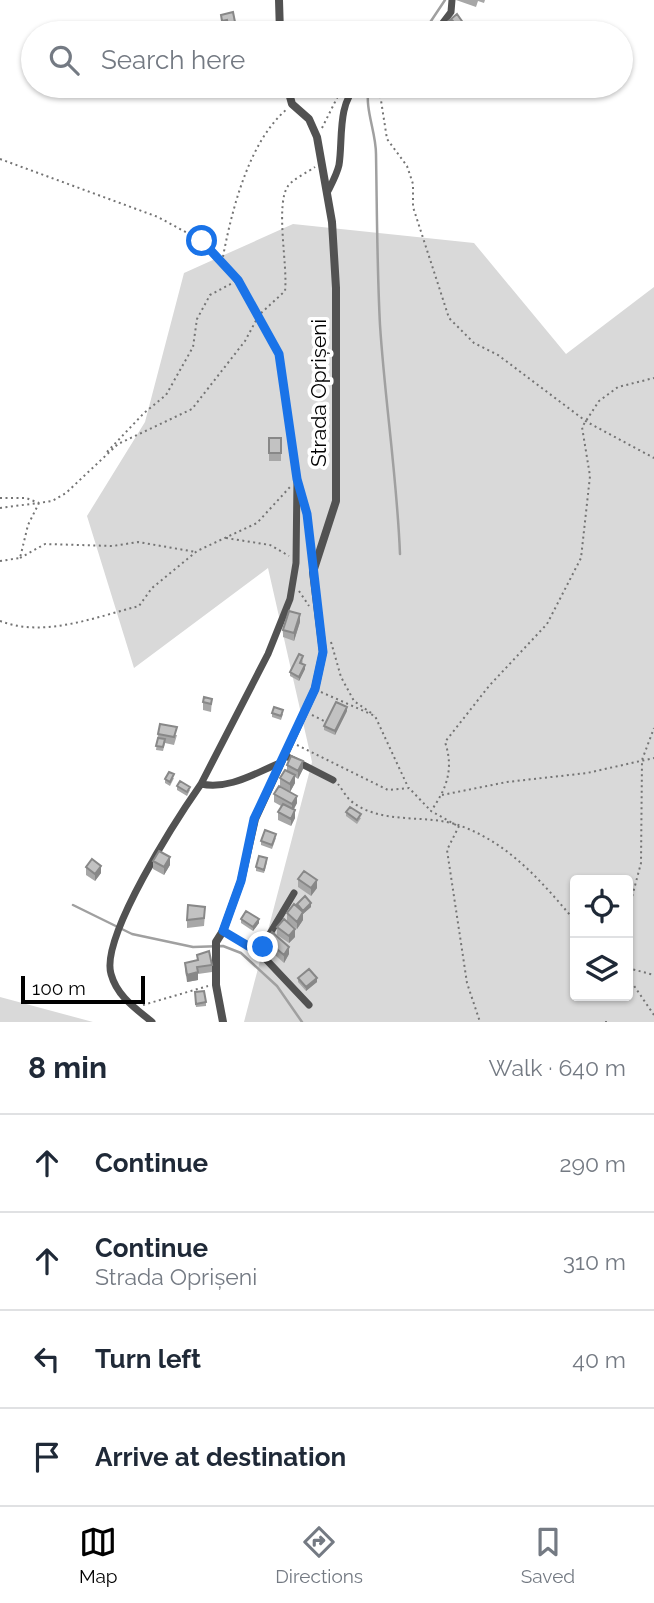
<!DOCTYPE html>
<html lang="en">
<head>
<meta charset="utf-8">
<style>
  :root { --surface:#fff; --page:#f6f6f7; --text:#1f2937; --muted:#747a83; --line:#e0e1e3; --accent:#000 }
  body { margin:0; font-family:Raleway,sans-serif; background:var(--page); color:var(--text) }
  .controls { position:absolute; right:21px; bottom:21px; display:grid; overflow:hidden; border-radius:7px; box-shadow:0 2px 5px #0004 }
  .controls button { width:63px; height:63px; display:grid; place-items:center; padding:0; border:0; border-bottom:2px solid var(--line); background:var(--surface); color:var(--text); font:35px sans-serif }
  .scale { position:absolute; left:21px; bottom:18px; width:124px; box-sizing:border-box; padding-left:7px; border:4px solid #000; border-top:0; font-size:19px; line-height:24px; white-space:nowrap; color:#000; -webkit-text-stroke:5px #fff; paint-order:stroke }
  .stop { position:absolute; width:21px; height:21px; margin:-16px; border:5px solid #1a73e8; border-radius:50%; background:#fff }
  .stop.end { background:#1a73e8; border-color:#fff; box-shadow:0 2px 7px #0008 }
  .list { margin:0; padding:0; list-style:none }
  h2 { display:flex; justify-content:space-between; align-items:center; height:91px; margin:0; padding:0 28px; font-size:30px }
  h2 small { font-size:23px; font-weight:400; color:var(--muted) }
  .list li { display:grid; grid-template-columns:46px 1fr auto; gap:21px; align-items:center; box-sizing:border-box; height:98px; padding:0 28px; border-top:2px solid var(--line) }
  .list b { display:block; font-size:26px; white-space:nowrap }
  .list p { margin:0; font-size:23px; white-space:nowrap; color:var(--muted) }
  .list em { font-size:23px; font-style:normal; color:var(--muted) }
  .icon { flex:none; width:38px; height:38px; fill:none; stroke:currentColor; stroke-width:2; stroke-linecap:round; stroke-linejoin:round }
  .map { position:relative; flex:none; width:654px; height:1022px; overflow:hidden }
  .search { position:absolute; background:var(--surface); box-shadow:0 2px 5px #0004; left:21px; right:21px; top:21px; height:77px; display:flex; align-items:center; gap:18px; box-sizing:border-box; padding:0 24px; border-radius:38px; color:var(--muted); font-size:26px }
  .sheet { height:483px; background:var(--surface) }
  nav { display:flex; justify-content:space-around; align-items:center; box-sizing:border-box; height:98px; border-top:2px solid var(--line); background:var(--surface); font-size:19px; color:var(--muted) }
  nav a { display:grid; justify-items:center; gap:4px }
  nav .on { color:var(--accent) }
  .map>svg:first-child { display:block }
  .green { fill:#d9d9d9; fill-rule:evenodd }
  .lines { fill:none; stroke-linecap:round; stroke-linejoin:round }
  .stream { stroke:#a0a0a0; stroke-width:2.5 }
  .path { stroke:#747474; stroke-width:2; stroke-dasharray:2 3.5; stroke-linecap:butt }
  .minor { stroke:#525252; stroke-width:7 }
  .tertiary { stroke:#525252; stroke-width:8 }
  .wall { fill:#a7a7a7 }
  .shaded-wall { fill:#888 }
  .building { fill:#c2c2c2; stroke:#888; stroke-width:2 }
  .route { stroke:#1a73e8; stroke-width:9 }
  .labels { text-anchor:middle; stroke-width:7; stroke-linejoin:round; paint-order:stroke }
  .street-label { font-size:21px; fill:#000; stroke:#fff }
</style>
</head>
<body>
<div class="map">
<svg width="654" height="1022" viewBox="0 0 654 1022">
  <rect width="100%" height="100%" fill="#fff"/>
  <!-- green -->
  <path class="green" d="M293,224L474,243L566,354L654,287V1022H244L312,762L268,568L134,668L87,516L145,422L184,273ZM575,880H628V996H575Z
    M0,997L93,1022H0Z"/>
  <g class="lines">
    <!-- stream -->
    <path class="stream" d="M423,33L445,0
      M369,86C364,109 376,131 376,154C377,211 377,268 380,325C385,402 397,477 400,554
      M73,905L132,934L193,947L223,946L241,953L277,986L302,1022"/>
    <!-- path -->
    <path class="path" d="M384,86L380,94L387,139L407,166L413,184V207L449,318L474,343L498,355L587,422L654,458
      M322,128L338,96L342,95
      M0,159L158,217L202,241L214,253L238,280L279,354L296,471
      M222,262C231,213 248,142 287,109
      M107,452L144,413L166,395L193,347L197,319L210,295L238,280
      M0,498H26L39,503L52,501L66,493L118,444L192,409L245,341L259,315L285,291C288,266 275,205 288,186C293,179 308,172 315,167
      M305,507L310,557
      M0,508L38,503
      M226,538L270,545L289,556
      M20,558L45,544L113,546L138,542L196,552
      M0,561L20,558L28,525L39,503
      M299,591L309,606
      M0,621C44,638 96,617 139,606L152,588L197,551L257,523L290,487
      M331,642L341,677L354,701L374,715
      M321,692L375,716L408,787
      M312,715L326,722
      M297,745L388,790L409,788L431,811
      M338,784C342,789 346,797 351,801C382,826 427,813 461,826C510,844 543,883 575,921
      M442,795L507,782L587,773L654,758
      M456,825L431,811C447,788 454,769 445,742L489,686L547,624L581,558L590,476L582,427L599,401L618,387L654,378
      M459,826L447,850L467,983L480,1022
      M628,912L641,863L642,760L654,728
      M628,968L654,975
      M628,977L654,1015
      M143,1005L208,986
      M605,1022H608"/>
    <!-- minor -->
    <path class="minor" d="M435,33L451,12L452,0
      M328,191C332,183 337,174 339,165C343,141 337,104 357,86
      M284,755L333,780
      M201,784L268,654L290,599L296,563L297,479
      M223,931L259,952L294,893
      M259,952L309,1005
      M152,1022C135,1008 117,996 111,974C100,937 178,817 201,784C229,790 255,773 280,763"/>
    <!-- tertiary -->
    <path class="tertiary" d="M279,0L280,33
      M223,1022L216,985V942L223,931L241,881L255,819L315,689L323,652L313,572L336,501V288L332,222L317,137L309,119L292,104L287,86"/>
  </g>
  <!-- wall -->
  <path class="wall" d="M456,0H485L484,3L478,1L476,7Z
    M451,19L464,27L459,32L451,23L457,33H446L443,29V25L451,23Z
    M269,438H281V461H269Z
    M300,622L294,641L283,637V630Z
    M303,660L302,664L305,669L299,681L290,676V672Z
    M212,699L211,712L203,710V702Z
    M347,711L335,735L324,730V726Z
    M272,713L283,714L281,720L272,717Z
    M158,734L177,735L174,745L165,743L163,751L156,750Z
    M287,765L303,769L298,779L295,777V783L290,792L280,786V778L287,771Z
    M174,778L170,786L165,783V779Z
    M177,786L190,790L187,796L177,790Z
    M274,794L297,803L294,809L295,818L291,826L278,820V812L281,806L274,802Z
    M346,812L361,818L357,824L346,816Z
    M276,838L272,849L261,845V841Z
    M153,861L170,865L164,875L153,869Z
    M267,862L264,873L256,871V867Z
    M86,867L101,873L95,881L86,875Z
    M298,879L317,888L311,896L298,887Z
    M297,904L311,907L303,914V920L297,929L287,921V913L297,907Z
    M205,914L204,926L187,928V920Z
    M241,919L259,923L253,931L241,923Z
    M277,927L295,937L289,943L277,935Z
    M266,940L289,954L284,963L266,947Z
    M197,955L212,965V972L198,974V980L187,982L185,970V963L197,960Z
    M298,978L317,982L306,991L298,982Z
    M195,992L206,1002V1006L196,1007Z"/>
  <!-- shaded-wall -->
  <path class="shaded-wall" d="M227,20V24L222,25V21Z
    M464,24V27L459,32V28Z
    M300,614V622L294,641V633Z
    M305,665V669L299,681V677Z
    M347,707V711L335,735V731Z
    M303,761V769L298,779V771Z
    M295,775V783L290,792V784Z
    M297,796V803L292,812V804Z
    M295,810V818L291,826V819Z
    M170,857V865L164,875V867Z
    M101,866V873L95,881V874Z
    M317,880V888L311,896V888Z
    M311,903V907L303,914V920L297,929V922L303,913V911Z
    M259,919V923L253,931V927Z
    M295,929V937L289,943V936Z
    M289,947V954L284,963V955Z
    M198,972V980L187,982V975Z
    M317,978V982L306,991V987Z"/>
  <!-- building -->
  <path class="building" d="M233,12L237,32L230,33L227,20L222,21L221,15Z
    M457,14L464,24L459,28L451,19Z
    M450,20L457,33H449L443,25Z
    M379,26L381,33H364L363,29Z
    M269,438H281V453H269Z
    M289,611L300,614L294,633L283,630Z
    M299,654L303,656L300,663L305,665L299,677L290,672Z
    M204,697L212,699L211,704L203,702Z
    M336,702L347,707L335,731L324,726Z
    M274,707L283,710L281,716L272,713Z
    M160,724L177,727L174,737L158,734Z
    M158,738L165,739L163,747L156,746Z
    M291,756L303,761L298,771L287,765Z
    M285,770L295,775L290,784L280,778Z
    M169,772L174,774L170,782L165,779Z
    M180,781L190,787L187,792L177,786Z
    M279,786L297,796L292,804L274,794Z
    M283,804L295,810L291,819L278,812Z
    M350,807L361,814L357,820L346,812Z
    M265,830L276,834L272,845L261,841Z
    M159,851L170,857L164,867L153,861Z
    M259,856L267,858L264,870L256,867Z
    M92,859L101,866L95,874L86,867Z
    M304,871L317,880L311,888L298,879Z
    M305,896L311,903L303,911L297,904Z
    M294,904L303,912L297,922L287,913Z
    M188,905L205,907L204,918L187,920Z
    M246,911L259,919L253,927L241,919Z
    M284,919L295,929L289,936L277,927Z
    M272,932L289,947L284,955L266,940Z
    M209,951L212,965L197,967L198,972L187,975L185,963L198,960L197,955Z
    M309,969L317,978L306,987L298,978Z
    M204,991L206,1002L196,1004L195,992Z"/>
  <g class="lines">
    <!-- route -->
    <path class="route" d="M202,241L238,280L279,354L297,479L307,514L323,652L315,689L254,819L241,881L223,931L258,952L263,947"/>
  </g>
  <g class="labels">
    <!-- street labels -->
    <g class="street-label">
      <text transform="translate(319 393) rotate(-90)" y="7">Strada Oprișeni</text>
    </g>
  </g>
</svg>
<div class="controls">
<button><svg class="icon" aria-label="locate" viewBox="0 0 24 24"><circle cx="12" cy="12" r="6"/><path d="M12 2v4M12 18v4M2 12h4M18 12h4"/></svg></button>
<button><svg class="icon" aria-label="layers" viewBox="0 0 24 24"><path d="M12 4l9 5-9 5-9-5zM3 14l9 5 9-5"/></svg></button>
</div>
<div class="scale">100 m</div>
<div class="stop" style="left:202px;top:241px"></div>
<div class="stop end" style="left:263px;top:947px"></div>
<div class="search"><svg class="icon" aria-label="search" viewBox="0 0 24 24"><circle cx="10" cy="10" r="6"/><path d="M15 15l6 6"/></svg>Search here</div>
</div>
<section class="sheet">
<h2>8 min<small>Walk · 640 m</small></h2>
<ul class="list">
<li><svg class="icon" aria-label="ahead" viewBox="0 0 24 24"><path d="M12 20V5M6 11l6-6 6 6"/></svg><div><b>Continue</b></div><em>290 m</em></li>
<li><svg class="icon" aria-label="ahead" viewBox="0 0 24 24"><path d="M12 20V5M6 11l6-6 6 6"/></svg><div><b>Continue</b><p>Strada Oprișeni</p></div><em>310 m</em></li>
<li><svg class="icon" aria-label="left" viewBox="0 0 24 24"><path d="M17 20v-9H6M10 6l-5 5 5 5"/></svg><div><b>Turn left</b></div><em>40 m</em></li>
<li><svg class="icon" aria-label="arrive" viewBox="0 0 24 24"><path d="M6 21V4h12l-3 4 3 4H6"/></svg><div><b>Arrive at destination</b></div></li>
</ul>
</section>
<nav>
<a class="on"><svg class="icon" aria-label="map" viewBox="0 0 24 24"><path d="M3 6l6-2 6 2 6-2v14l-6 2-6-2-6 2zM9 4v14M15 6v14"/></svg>Map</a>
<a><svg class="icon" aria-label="directions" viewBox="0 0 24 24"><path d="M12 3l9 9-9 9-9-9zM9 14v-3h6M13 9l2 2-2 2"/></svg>Directions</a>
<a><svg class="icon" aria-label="saved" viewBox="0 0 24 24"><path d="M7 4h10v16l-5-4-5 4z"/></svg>Saved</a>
</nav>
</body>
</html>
